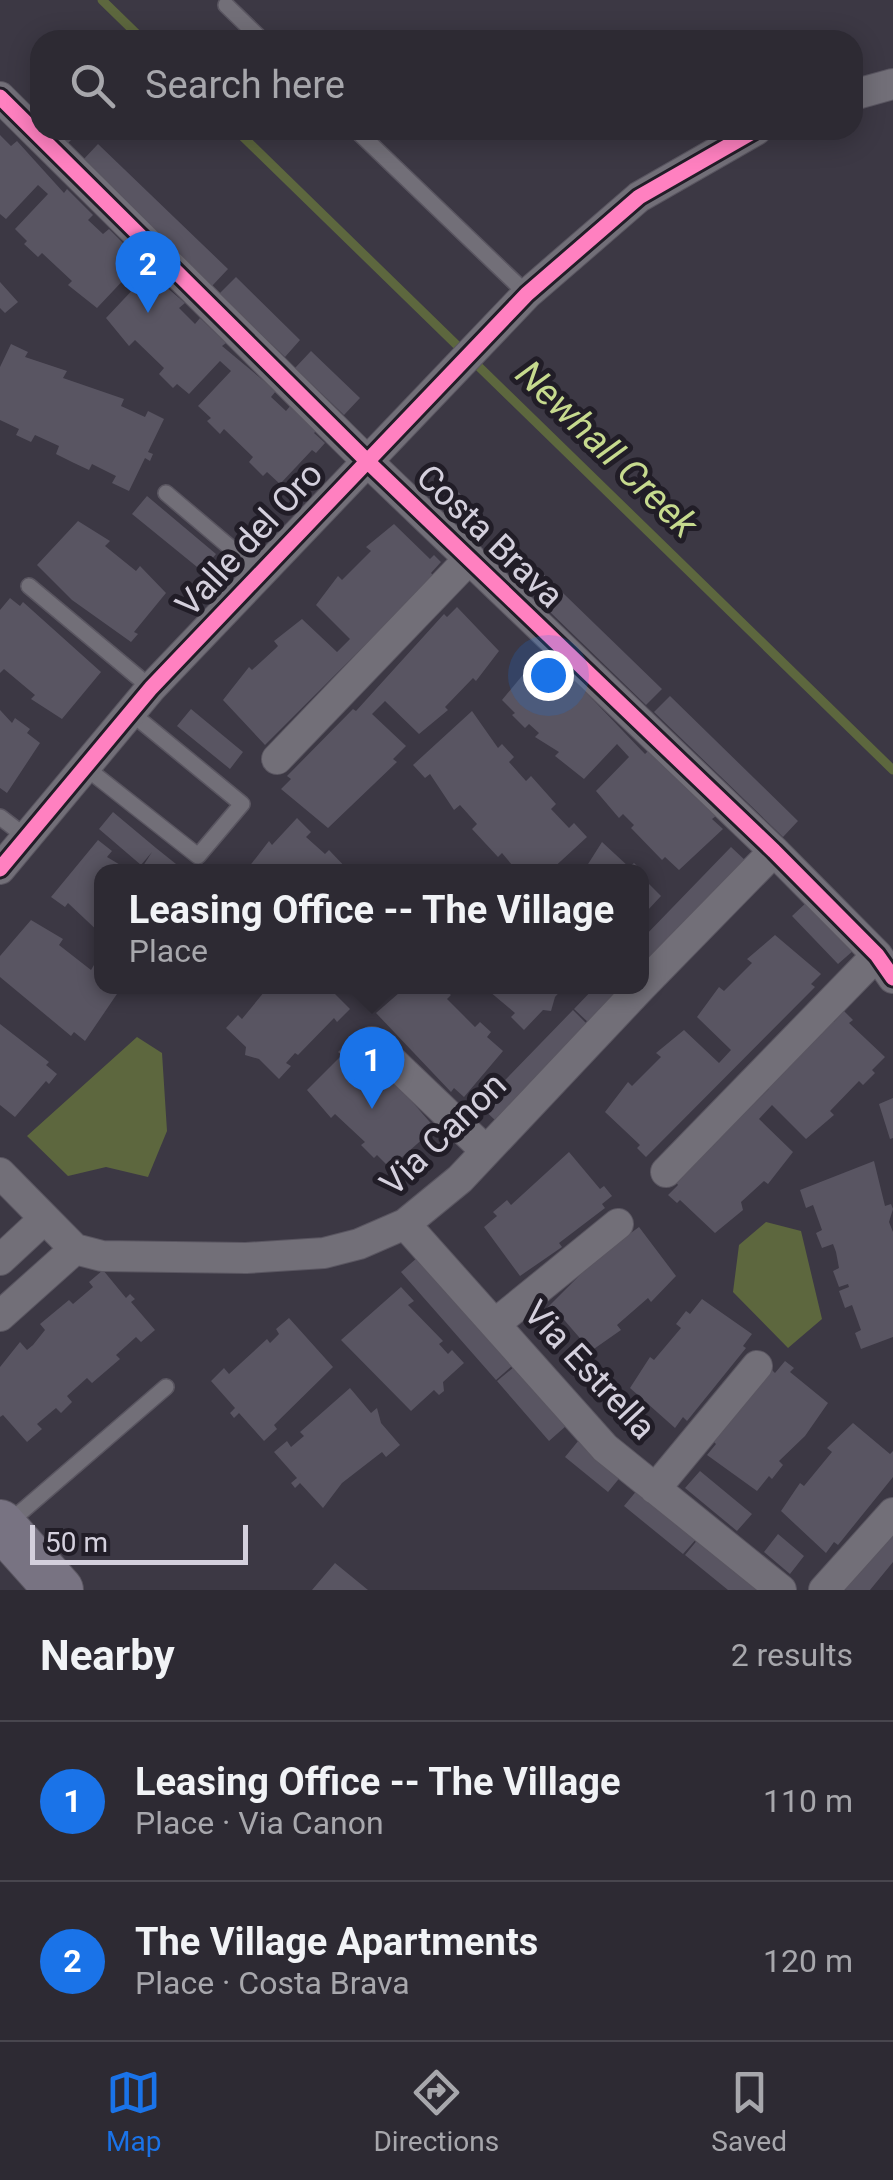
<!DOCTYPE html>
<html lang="en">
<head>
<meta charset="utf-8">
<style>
  :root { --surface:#2d2a33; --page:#35323b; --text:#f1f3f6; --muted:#a7a7ac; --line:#48464e; --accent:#1a73e8 }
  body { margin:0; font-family:Roboto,sans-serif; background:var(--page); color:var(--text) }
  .scale { position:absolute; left:30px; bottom:25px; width:218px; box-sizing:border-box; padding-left:10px; border:5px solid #d4d0dd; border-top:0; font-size:28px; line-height:35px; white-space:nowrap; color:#d4d0dd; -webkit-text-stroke:8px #211d27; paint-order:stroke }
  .you { position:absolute; left:548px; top:675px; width:35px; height:35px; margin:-25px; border:8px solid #fff; border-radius:50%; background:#1a73e8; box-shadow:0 0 0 15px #1a73e833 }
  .badge { display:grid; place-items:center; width:65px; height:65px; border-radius:50%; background:var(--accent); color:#fff; font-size:32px; font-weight:700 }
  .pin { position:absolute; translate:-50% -82px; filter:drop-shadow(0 2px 5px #0008) }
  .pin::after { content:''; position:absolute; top:52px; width:35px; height:30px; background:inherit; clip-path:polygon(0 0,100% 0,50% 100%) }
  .popup { position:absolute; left:94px; top:864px; width:555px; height:130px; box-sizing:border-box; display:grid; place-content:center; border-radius:20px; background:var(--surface); filter:drop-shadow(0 2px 8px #0005); font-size:32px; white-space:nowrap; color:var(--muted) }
  .popup b { font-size:38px; color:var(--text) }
  .popup::after { content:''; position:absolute; left:50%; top:100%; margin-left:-20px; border:20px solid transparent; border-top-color:var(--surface) }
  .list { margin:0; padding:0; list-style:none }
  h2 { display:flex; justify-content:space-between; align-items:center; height:130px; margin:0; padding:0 40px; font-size:42px }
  h2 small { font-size:32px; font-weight:400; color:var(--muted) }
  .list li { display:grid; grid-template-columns:65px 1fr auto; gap:30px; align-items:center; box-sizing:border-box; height:160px; padding:0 40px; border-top:2px solid var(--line) }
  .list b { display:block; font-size:38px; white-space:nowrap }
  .list p { margin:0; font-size:32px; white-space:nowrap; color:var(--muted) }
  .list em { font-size:32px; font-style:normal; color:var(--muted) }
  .icon { flex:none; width:55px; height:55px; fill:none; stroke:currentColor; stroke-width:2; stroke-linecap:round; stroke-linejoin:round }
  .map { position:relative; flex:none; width:893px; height:1590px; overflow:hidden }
  .search { position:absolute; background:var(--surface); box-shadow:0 5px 25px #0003; left:30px; right:30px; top:30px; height:110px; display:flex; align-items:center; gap:25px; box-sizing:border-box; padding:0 35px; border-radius:30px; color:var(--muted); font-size:38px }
  .sheet { height:450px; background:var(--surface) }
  nav { display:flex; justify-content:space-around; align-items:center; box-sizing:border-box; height:140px; border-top:2px solid var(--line); background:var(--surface); font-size:28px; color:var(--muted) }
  nav a { display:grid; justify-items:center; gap:5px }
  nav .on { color:var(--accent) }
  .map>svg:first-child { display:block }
  .water { fill:#5d673e }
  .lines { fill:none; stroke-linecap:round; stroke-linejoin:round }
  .stream { stroke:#5d673e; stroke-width:9 }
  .building { fill:#595562 }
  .service-casing { stroke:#5a5661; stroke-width:18 }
  .minor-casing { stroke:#5a5661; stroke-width:32 }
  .primary-casing { stroke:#5a5661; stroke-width:50 }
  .service { stroke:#726f78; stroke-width:15 }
  .minor { stroke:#726f78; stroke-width:30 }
  .primary { stroke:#787382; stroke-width:48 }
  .cycleway-casing { stroke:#211d27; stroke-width:21 }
  .cycleway { stroke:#ff80c0; stroke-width:15 }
  .labels { text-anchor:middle; stroke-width:10; stroke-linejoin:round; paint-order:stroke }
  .street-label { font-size:35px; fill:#d4d0dd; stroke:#211d27 }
  .water-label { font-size:38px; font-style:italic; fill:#c6da8e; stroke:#211d27 }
</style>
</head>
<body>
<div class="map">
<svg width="893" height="1590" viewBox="0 0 893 1590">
  <rect width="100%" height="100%" fill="#3c3844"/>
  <!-- water -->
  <path class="water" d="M137,1037L162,1053L167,1131L148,1177L106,1167L68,1176L27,1136Z
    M766,1222L801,1231L822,1319L788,1348L733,1292L739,1245Z"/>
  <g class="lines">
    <!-- stream -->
    <path class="stream" d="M102,0L143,40
      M236,130L893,770"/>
  </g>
  <!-- building -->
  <path class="building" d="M50,130H81L66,145Z
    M0,135L11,146L17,141L64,193L67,189L93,215L88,220L103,234L109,229L134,254L131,257L185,303L179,308L195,324L200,318L226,343L222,346L276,391L271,397L286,411L291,405L317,430L314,433L325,443L316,453L312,450L280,484L267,472L263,476L249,462L253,457L224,429L220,434L207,421L211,418L198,406L231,371L220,361L189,394L177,384L173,388L159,374L164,368L135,340L129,346L106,318L139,283L130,273L97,308L68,285L72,281L42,253L38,257L24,244L27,241L15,229L48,194L38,185L6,219L0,214Z
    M98,144L228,269L212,286L82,161Z
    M236,277L300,340L285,357L219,294Z
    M0,282L18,302L5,313L0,308Z
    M11,344L28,352L25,357L67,371L63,378L124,399L121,406L145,417L148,411L164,419L148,452L153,454L150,461L145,458L129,491L112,483L116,476L92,464L89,470L74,463L56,454L59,446L35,435L31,442L16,435L19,429L0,420V367Z
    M311,351L360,398L344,415L295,368Z
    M458,492L482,514L466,531L443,509Z
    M147,496L216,554L202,571L132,514Z
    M78,521L110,541L105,546L136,571L140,566L166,593L134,632L138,634L131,642L72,600L37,565Z
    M394,524L430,559L434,555L441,562L431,573L434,576L265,745L223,700L249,667L252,670L275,649L278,646L274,641L302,619L337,652L350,639L316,605L338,576L342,580L371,551L366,547Z
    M501,533L662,689L646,705L485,549Z
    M10,598L20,606L23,602L101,672L62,719L31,699L35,695L4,669L0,673V610Z
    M457,607L499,651L476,681L473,678L445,707L448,710L419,734L385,701L372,714L406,746L393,759L397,762L328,828L281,789L291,779L287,776L353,709L356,711L444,614L447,617Z
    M541,653L551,663L555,660L645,754L648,751L716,816L712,819L723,829L679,870L665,857L662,860L631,828L634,825L623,814L619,818L596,791L629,757L617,744L584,779L555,756L559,752L535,737L539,733L529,724L525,728L512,715L515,713L502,700Z
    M670,696L798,821L783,837L654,712Z
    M191,709L243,752L230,769L177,726Z
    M0,710L12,723L15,718L30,729L27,733L40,743L7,793L0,788Z
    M472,711L498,748L502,744L514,757L509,762L526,781L531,776L556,804L551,809L569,828L574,823L587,837L549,872H518L502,853L498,857L472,829L477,824L460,805L454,810L430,774L425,778L413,765Z
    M113,812L156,848L186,872H150L143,866L152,852L141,865L99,829Z
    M297,818L311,832L306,837L325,854L329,850L350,872H245L269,841L272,845Z
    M98,840L112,851L107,857L132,872H102V935L68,903L65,907L51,897Z
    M602,842L629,867L634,863L638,867L633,872H583Z
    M731,847L747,862L642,971V939Z
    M642,877L661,896L647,911L642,906Z
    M808,901L854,950L838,964L792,916Z
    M31,920L63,939L59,945L91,970L94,965L102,972V986L119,991L85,1041L74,1032L71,1036L0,977V956Z
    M775,935L821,974L811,984L815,987L646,1157L637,1148L640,1145L605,1112L628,1082L632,1086L661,1057L656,1053L684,1030L719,1063L731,1050L697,1017L719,987L724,991L752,963L747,959Z
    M269,986H334L331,990L350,1009L337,1022L334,1018L298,1055L295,1053L286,1063L291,1066L279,1079L259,1059L245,1055L246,1047L226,1028L238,1015L242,1019Z
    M407,986H442L451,995L447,999L475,1027L480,1022L491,1032L487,1037L503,1051L464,1097L454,1088L451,1092L376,1013Z
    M483,986H565L555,997L551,1011L543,1010L524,1030L511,1017L515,1013Z
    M596,986H627L590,1024L574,1009Z
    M573,1010L589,1026L496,1121L480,1106Z
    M844,1011L853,1020L849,1023L885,1057L872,1070L875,1073L863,1085L859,1081L830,1111L834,1115L806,1139L772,1105L759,1119L793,1152L768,1184L764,1181L741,1202L743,1210L715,1233L680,1200L677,1203L668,1195L678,1185L675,1181L769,1089L766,1086L831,1019L834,1022Z
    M0,1024L49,1062L46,1065L57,1074L49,1084L46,1081L15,1117L0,1105Z
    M347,1043L401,1089L435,1128L390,1168L377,1155L374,1158L361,1145L365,1142L335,1114L331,1118L307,1090L342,1055L338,1052Z
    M893,1098V1138L890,1139L879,1104Z
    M569,1152L600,1189L604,1186L612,1196L602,1204L605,1208L559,1243L562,1247L520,1276L484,1227L497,1216L493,1212L507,1200L511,1205Z
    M874,1161L885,1206L891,1204L893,1209L889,1222L893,1232V1337L861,1349L855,1333L861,1330L852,1305L845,1308L839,1291L849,1287L848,1284L839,1287L833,1271L839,1268L836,1252L833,1244L822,1248L816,1233L822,1230L813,1205L806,1208L800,1190Z
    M639,1227L676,1276L651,1302L648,1298L617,1325L621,1330L591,1351L559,1314L556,1318L547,1308L598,1257Z
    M418,1257L513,1365L496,1380L401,1272Z
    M103,1270L126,1298L130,1294L135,1299L131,1302L155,1330L141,1342L136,1337L116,1355L120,1359L92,1383L87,1378L67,1396L72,1402L61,1413L56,1408L37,1424L42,1429L27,1442L3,1415L0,1417V1367L20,1342L27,1350L33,1345L45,1330L40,1324L69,1300L73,1304L93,1287L89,1282Z
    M401,1287L414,1301L408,1305L443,1341L439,1344L448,1354L452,1350L464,1363L443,1382L444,1391L439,1395L434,1390L411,1411L341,1340Z
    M702,1299L752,1334L743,1346L746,1348L687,1421L683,1417L675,1428L630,1388L650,1357L654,1360L681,1328L676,1324L686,1311L690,1314Z
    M289,1318L333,1367L274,1425L277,1429L264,1441L239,1413L234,1418L230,1413L235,1408L211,1381L224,1368L229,1374L267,1339L270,1343L279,1334L276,1329Z
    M785,1361L794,1368L790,1372L828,1403L805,1436L779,1461L783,1465L772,1479L769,1476L757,1491L707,1455L716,1444L713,1441L772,1370L775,1373Z
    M514,1367L566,1426L549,1441L497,1381Z
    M350,1388L371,1413L377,1408L381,1423L400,1445L386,1457L382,1452L342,1483L323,1508L300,1483L295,1488L291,1483L297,1478L274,1452L287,1441L291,1447L304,1436L300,1432Z
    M853,1423L890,1454L893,1451V1477L838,1545L834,1542L826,1553L781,1511L800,1483L804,1486L832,1452L827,1448Z
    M579,1440L622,1475L608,1492L565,1457Z
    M700,1471L752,1514L737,1531L685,1488Z
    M638,1489L698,1537L683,1554L624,1506Z
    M893,1527V1562L870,1590H846L843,1587Z
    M778,1534L804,1556L790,1574L764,1552Z
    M699,1538L763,1590H728L685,1555Z
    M335,1563L368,1590H312Z"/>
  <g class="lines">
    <!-- service casing -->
    <g class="service-casing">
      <path id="service" d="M226,5L262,40
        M356,130L527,294
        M166,493L258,571
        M29,586L151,688
        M85,767L198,856L242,804L130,712
        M0,817L26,837
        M6,1525L166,1387"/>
    </g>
    <!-- minor casing -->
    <g class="minor-casing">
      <path id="minor" d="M853,95L893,84
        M0,97L366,460L774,851L877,955L893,978
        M277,759L470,558
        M0,869L151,688L527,294L639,197L756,130
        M642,986L774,851
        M372,1042L485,1150
        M666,1172L877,955
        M0,1173L75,1249L102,1256L246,1258L324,1253L359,1244L405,1224L460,1179L642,986
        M405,1224L605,1448L781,1590
        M0,1260L43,1220
        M0,1316L75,1249
        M495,1324L618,1224
        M655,1489L757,1366
        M824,1590L893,1513"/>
    </g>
    <!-- primary casing -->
    <g class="primary-casing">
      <path id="primary" d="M0,1524L59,1590"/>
    </g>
    <!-- service -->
    <use href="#service" class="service"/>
    <!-- minor -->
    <use href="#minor" class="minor"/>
    <!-- primary -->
    <use href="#primary" class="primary"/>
    <!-- cycleway casing -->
    <g class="cycleway-casing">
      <path id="cycleway" d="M0,97L366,460L774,851L877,955L893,978
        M0,869L151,688L527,294L639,197L756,130"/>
    </g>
    <!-- cycleway -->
    <use href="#cycleway" class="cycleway"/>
  </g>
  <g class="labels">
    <!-- street labels -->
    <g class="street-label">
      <text transform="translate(490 536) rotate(44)" y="12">Costa Brava</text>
      <text transform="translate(249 539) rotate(-47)" y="12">Valle del Oro</text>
      <text transform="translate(443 1134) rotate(-44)" y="12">Via Canon</text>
      <text transform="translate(590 1370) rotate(47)" y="12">Via Estrella</text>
    </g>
    <!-- water labels -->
    <g class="water-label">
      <text transform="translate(607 449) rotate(44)" y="13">Newhall Creek</text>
    </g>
  </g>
</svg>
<div class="scale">50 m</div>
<div class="you"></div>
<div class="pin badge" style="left:372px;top:1109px">1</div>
<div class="popup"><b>Leasing Office -- The Village</b>Place</div>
<div class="pin badge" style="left:148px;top:313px">2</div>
<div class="search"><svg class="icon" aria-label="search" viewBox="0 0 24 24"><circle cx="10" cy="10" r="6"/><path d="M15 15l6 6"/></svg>Search here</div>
</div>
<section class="sheet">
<h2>Nearby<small>2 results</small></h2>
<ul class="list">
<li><span class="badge">1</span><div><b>Leasing Office -- The Village</b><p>Place · Via Canon</p></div><em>110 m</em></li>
<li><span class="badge">2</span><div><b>The Village Apartments</b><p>Place · Costa Brava</p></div><em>120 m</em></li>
</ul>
</section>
<nav>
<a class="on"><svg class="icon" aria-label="map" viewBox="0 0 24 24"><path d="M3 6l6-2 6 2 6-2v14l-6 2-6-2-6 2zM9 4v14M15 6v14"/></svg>Map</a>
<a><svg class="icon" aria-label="directions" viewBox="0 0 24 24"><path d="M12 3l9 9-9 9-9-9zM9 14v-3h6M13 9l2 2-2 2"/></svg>Directions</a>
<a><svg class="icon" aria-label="saved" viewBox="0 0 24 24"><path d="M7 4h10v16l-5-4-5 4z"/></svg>Saved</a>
</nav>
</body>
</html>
